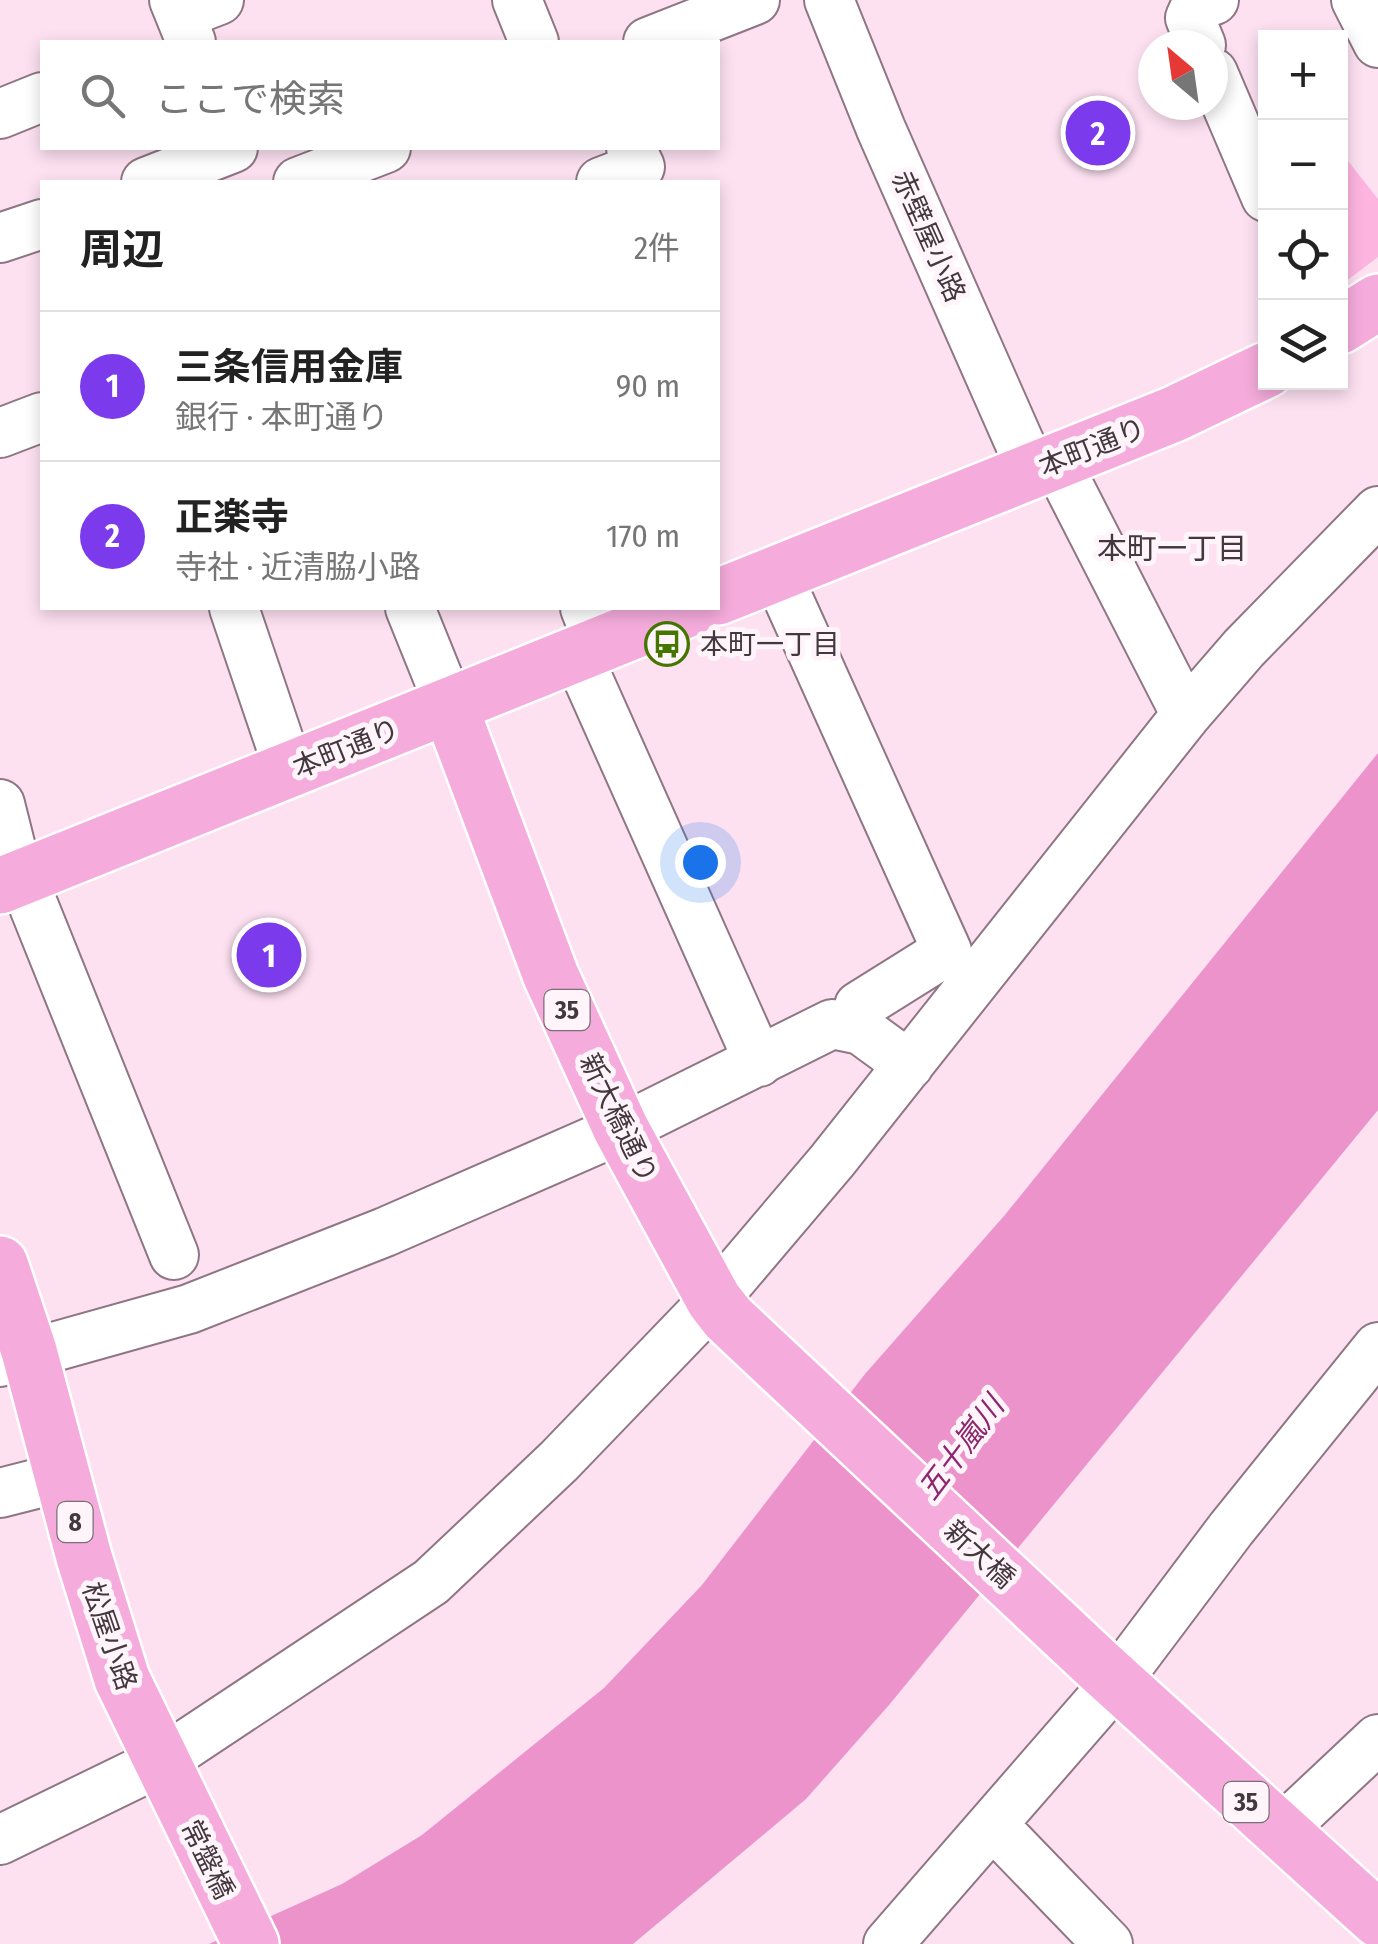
<!DOCTYPE html>
<html lang="ja">
<head>
<meta charset="utf-8">
<style>
  :root { --surface:#fff; --page:#f2f2f2; --text:#222; --muted:#767676; --line:#e0e0e0; --accent:#7c3aed }
  body { margin:0; font-family:"Fira Sans Condensed","Noto Sans JP",sans-serif; background:var(--page); color:var(--text) }
  .controls { position:absolute; right:30px; top:30px; display:grid; overflow:hidden; border-radius:0px; box-shadow:0 5px 15px #0003 }
  .controls button { width:90px; height:90px; display:grid; place-items:center; padding:0; border:0; border-bottom:2px solid var(--line); background:var(--surface); color:var(--text); font:50px sans-serif }
  .compass { position:absolute; left:1138px; top:30px; width:90px; height:90px; border-radius:50%; background:var(--surface); box-shadow:0 5px 15px #0003; rotate:331deg }
  .you { position:absolute; left:700px; top:862px; width:35px; height:35px; margin:-25px; border:8px solid #fff; border-radius:50%; background:#1a73e8; box-shadow:0 0 0 15px #1a73e833 }
  .badge { display:grid; place-items:center; width:65px; height:65px; border-radius:50%; background:var(--accent); color:#fff; font-size:32px; font-weight:700 }
  .pin { position:absolute; translate:-50% -50%; border:5px solid #fff; box-shadow:0 2px 10px #0006 }
  .list { margin:0; padding:0; list-style:none }
  h2 { display:flex; justify-content:space-between; align-items:center; height:130px; margin:0; padding:0 40px; font-size:42px }
  h2 small { font-size:32px; font-weight:400; color:var(--muted) }
  .list li { display:grid; grid-template-columns:65px 1fr auto; gap:30px; align-items:center; box-sizing:border-box; height:150px; padding:0 40px; border-top:2px solid var(--line) }
  .list b { display:block; font-size:38px; white-space:nowrap }
  .list p { margin:0; font-size:32px; white-space:nowrap; color:var(--muted) }
  .list em { font-size:32px; font-style:normal; color:var(--muted) }
  .icon { flex:none; width:55px; height:55px; fill:none; stroke:currentColor; stroke-width:2; stroke-linecap:round; stroke-linejoin:round }
  .map { position:relative; flex:none; width:1378px; height:1944px; overflow:hidden }
  .search { position:absolute; background:var(--surface); box-shadow:0 5px 15px #0003; left:40px; top:40px; width:680px; height:110px; display:flex; align-items:center; gap:25px; box-sizing:border-box; padding:0 35px; border-radius:0px; color:var(--muted); font-size:38px }
  .panel { position:absolute; background:var(--surface); box-shadow:0 5px 15px #0003; left:40px; top:180px; width:680px; height:430px; border-radius:0px }
  .map>svg:first-child { display:block }
  .green { fill:#fdb5e0 }
  .water { fill:#eb93ca }
  .lines { fill:none; stroke-linecap:round; stroke-linejoin:round }
  .minor-casing { stroke:#8f7684; stroke-width:52 }
  .major-casing { stroke:#fff; stroke-width:60 }
  .minor { stroke:#fff; stroke-width:48 }
  .major { stroke:#f5acdc; stroke-width:55 }
  .labels { text-anchor:middle; stroke-width:10; stroke-linejoin:round; paint-order:stroke }
  .shield { fill:#fff4fa; stroke:#7b7076; stroke-width:2.5 }
  .shield-label { font-size:25px; font-weight:bold; fill:#43383e }
  .street-label { font-size:28px; fill:#43383e; stroke:#fff4fa }
  .poi-label { font-size:28px; fill:#43383e; stroke:#fff4fa; text-anchor:start }
  .neighbourhood-label { font-size:30px; fill:#43383e; stroke:#fff4fa }
  .water-label { font-size:30px; font-style:italic; fill:#8c266d; stroke:#fff4fa }
</style>
</head>
<body>
<div class="map">
<svg width="1378" height="1944" viewBox="0 0 1378 1944">
  <rect width="100%" height="100%" fill="#fde1f1"/>
  <!-- green -->
  <path class="green" d="M1341,152L1378,199V257L1341,285Z"/>
  <!-- water -->
  <path class="water" d="M1378,753V1110L889,1705L806,1799L633,1944H209L342,1884L422,1835L604,1688L702,1585L865,1374L1004,1216Z"/>
  <g class="lines">
    <!-- minor casing -->
    <g class="minor-casing">
      <path id="minor" d="M174,0L191,42
        M517,0L534,42
        M829,0L881,129L1032,471
        M1356,0L1378,43
        M180,15L219,0
        M648,42L755,0
        M1201,45L1190,18L1195,7L1214,0
        M1213,73L1266,197
        M0,114L42,97
        M146,182L233,148
        M298,182L386,148
        M601,182L640,167L631,148
        M0,238L42,224
        M0,433L42,417
        M1056,461L1186,715
        M777,574L947,951L859,1006L861,1030
        M234,608L289,770
        M410,608L450,707
        M585,608L599,643
        M576,652L759,1062
        M0,804L12,852L174,1255
        M0,1362L189,1309L385,1232L621,1129L832,1024L861,1030L909,1065
        M0,1493L63,1477
        M994,1826L1108,1944
        M1279,1832L1378,1739
        M0,1840L160,1762L431,1582L559,1461L714,1300L832,1161L1186,715L1244,648L1378,511
        M888,1944L1116,1682L1231,1529L1378,1347"/>
    </g>
    <!-- major casing -->
    <g class="major-casing">
      <path id="major" d="M1340,326L1378,302
        M718,597L1174,414L1266,370
        M450,707L551,976L621,1129L714,1300L728,1318L1097,1664L1378,1919
        M0,886L691,608
        M0,1264L29,1351L84,1557L122,1679L251,1944"/>
    </g>
    <!-- minor -->
    <use href="#minor" class="minor"/>
    <!-- major -->
    <use href="#major" class="major"/>
  </g>
  <!-- icons -->
  <defs>
    <g id="bus-ring" transform="scale(2.25)"><circle r="9.5" fill="#fff4fa" stroke="#447600" stroke-width="1.5"/><path d="M-5-6H5V4H4V6H2V4H-2V6H-4V4H-5ZM-3.5-4V0h7V-4ZM-3.5 1.2v1.5H-2V1.2ZM2 1.2v1.5H3.5V1.2Z" fill="#447600"/></g>
  </defs>
  <g fill-rule="evenodd">
    <use href="#bus-ring" x="667" y="644"/>
  </g>
  <g class="labels">
    <!-- shield labels -->
    <g class="shield">
      <rect x="544.5" y="990" width="45" height="40" rx="8"/>
      <rect x="57.5" y="1502" width="35" height="40" rx="8"/>
      <rect x="1223.5" y="1782" width="45" height="40" rx="8"/>
    </g>
    <g class="shield-label">
      <text x="567" y="1019">35</text>
      <text x="75" y="1531">8</text>
      <text x="1246" y="1811">35</text>
    </g>
    <!-- street labels -->
    <g class="street-label">
      <text transform="translate(929 236) rotate(66)" y="10">赤壁屋小路</text>
      <text transform="translate(1092 447) rotate(-22)" y="10">本町通り</text>
      <text transform="translate(346 748) rotate(-22)" y="10">本町通り</text>
      <text transform="translate(619 1118) rotate(64)" y="10">新大橋通り</text>
      <text transform="translate(980 1554) rotate(43)" y="10">新大橋</text>
      <text transform="translate(110 1636) rotate(71)" y="10">松屋小路</text>
      <text transform="translate(208 1859) rotate(64)" y="10">常盤橋</text>
    </g>
    <!-- poi labels -->
    <g class="poi-label">
      <text x="700" y="654">本町一丁目</text>
    </g>
    <!-- neighbourhood labels -->
    <g class="neighbourhood-label">
      <text x="1172" y="559">本町一丁目</text>
    </g>
    <!-- water labels -->
    <g class="water-label">
      <text transform="translate(961 1448) rotate(-53)" y="10">五十嵐川</text>
    </g>
  </g>
</svg>
<div class="controls">
<button>+</button>
<button>−</button>
<button><svg class="icon" aria-label="locate" viewBox="0 0 24 24"><circle cx="12" cy="12" r="6"/><path d="M12 2v4M12 18v4M2 12h4M18 12h4"/></svg></button>
<button><svg class="icon" aria-label="layers" viewBox="0 0 24 24"><path d="M12 4l9 5-9 5-9-5zM3 14l9 5 9-5"/></svg></button>
</div>
<svg class="compass" viewBox="-18 -18 36 36"><path d="M0-13l5 13h-10z" fill="#e53935"/><path d="M0 13l5-13h-10z" fill="#767676"/></svg>
<div class="you"></div>
<div class="pin badge" style="left:269px;top:955px">1</div>
<div class="pin badge" style="left:1098px;top:133px">2</div>
<div class="search"><svg class="icon" aria-label="search" viewBox="0 0 24 24"><circle cx="10" cy="10" r="6"/><path d="M15 15l6 6"/></svg>ここで検索</div>
<section class="panel">
<h2>周辺<small>2件</small></h2>
<ul class="list">
<li><span class="badge">1</span><div><b>三条信用金庫</b><p>銀行 · 本町通り</p></div><em>90 m</em></li>
<li><span class="badge">2</span><div><b>正楽寺</b><p>寺社 · 近清脇小路</p></div><em>170 m</em></li>
</ul>
</section>
</div>
</body>
</html>
